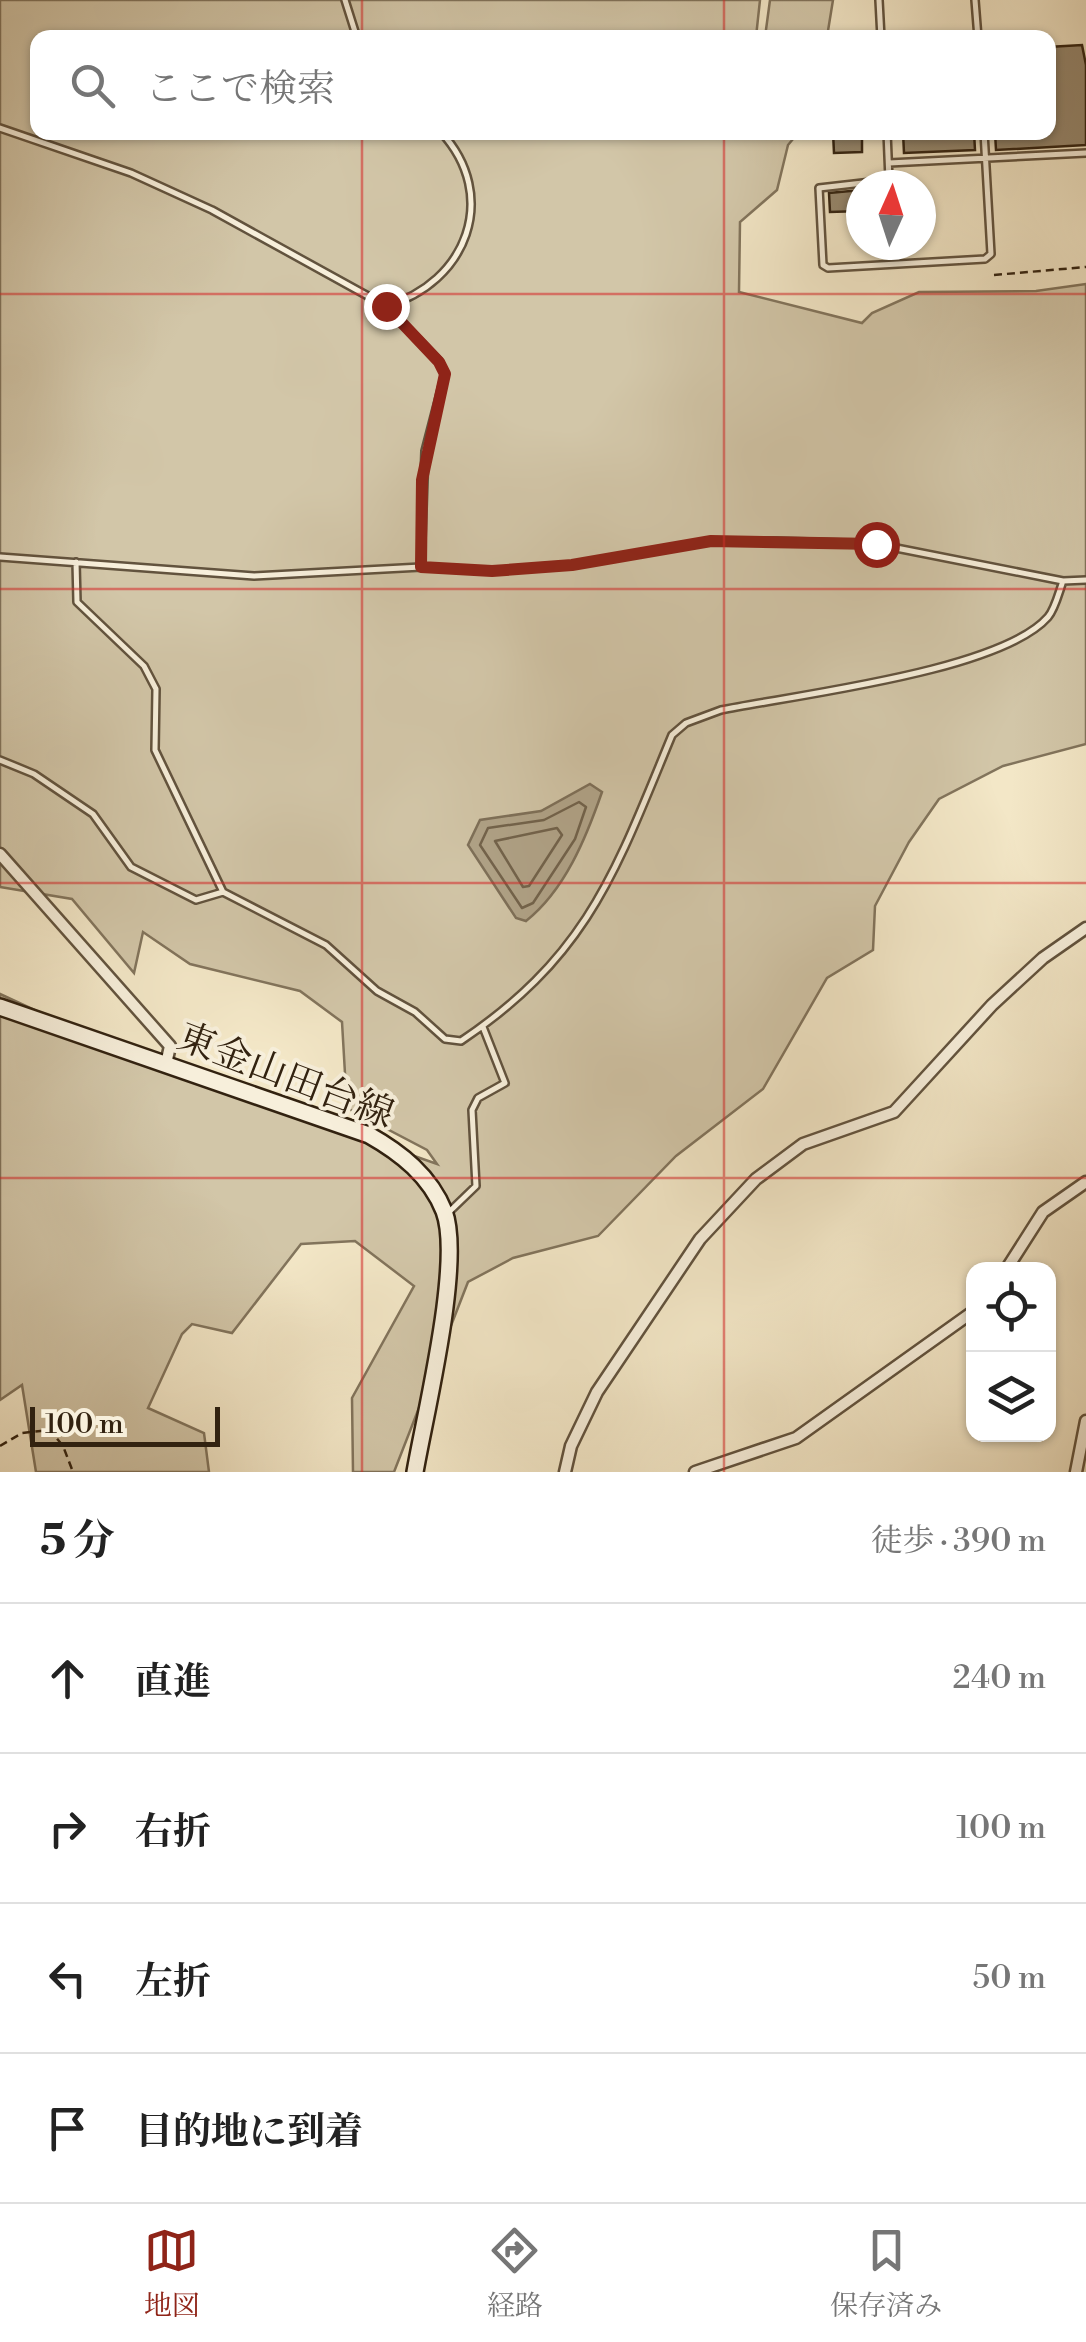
<!DOCTYPE html>
<html lang="ja">
<head>
<meta charset="utf-8">
<style>
  :root { --surface:#fff; --page:#f6f6f6; --text:#222; --muted:#767676; --line:#e0e0e0; --accent:#8f2418 }
  body { margin:0; font-family:"Libre Bodoni","Noto Serif JP",serif; background:var(--page); color:var(--text) }
  .controls { position:absolute; right:30px; bottom:30px; display:grid; overflow:hidden; border-radius:20px; box-shadow:0 2px 8px #0004 }
  .controls button { width:90px; height:90px; display:grid; place-items:center; padding:0; border:0; border-bottom:2px solid var(--line); background:var(--surface); color:var(--text); font:50px sans-serif }
  .compass { position:absolute; left:846px; top:170px; width:90px; height:90px; border-radius:50%; background:var(--surface); box-shadow:0 2px 8px #0004; rotate:3deg }
  .scale { position:absolute; left:30px; bottom:25px; width:190px; box-sizing:border-box; padding-left:10px; border:5px solid #322210; border-top:0; font-size:28px; line-height:35px; white-space:nowrap; color:#322210; -webkit-text-stroke:8px #f7efdb; paint-order:stroke }
  .stop { position:absolute; width:30px; height:30px; margin:-22px; border:8px solid #8f2418; border-radius:50%; background:#fff }
  .stop.end { background:#8f2418; border-color:#fff; box-shadow:0 2px 10px #0008 }
  .list { margin:0; padding:0; list-style:none }
  h2 { display:flex; justify-content:space-between; align-items:center; height:130px; margin:0; padding:0 40px; font-size:42px }
  h2 small { font-size:32px; font-weight:400; color:var(--muted) }
  .list li { display:grid; grid-template-columns:65px 1fr auto; gap:30px; align-items:center; box-sizing:border-box; height:150px; padding:0 40px; border-top:2px solid var(--line) }
  .list b { display:block; font-size:38px; white-space:nowrap }
  .list em { font-size:32px; font-style:normal; color:var(--muted) }
  .icon { flex:none; width:55px; height:55px; fill:none; stroke:currentColor; stroke-width:2; stroke-linecap:round; stroke-linejoin:round }
  .map { position:relative; flex:none; width:1086px; height:1472px; overflow:hidden }
  .search { position:absolute; background:var(--surface); box-shadow:0 2px 8px #0004; left:30px; right:30px; top:30px; height:110px; display:flex; align-items:center; gap:25px; box-sizing:border-box; padding:0 35px; border-radius:20px; color:var(--muted); font-size:38px }
  .sheet { height:730px; background:var(--surface) }
  nav { display:flex; justify-content:space-around; align-items:center; box-sizing:border-box; height:140px; border-top:2px solid var(--line); background:var(--surface); font-size:28px; color:var(--muted) }
  nav a { display:grid; justify-items:center; gap:5px }
  nav .on { color:var(--accent) }
  .map>svg:first-child { display:block }
  .green { fill:#d2c6a8; stroke:#82745c; stroke-width:2.5 }
  .water { fill:#b1a489; stroke:#7e7059; stroke-width:2.5 }
  .lines { fill:none; stroke-linecap:round; stroke-linejoin:round }
  .shore { stroke:#72634c; stroke-width:2.5 }
  .building { fill:#96886f; stroke:#322210; stroke-width:2.5 }
  .service-casing { stroke:#62533e; stroke-width:10 }
  .minor-casing { stroke:#62533e; stroke-width:15 }
  .secondary-casing { stroke:#322210; stroke-width:20 }
  .path { stroke:#322210; stroke-width:2.5; stroke-dasharray:8 5; stroke-linecap:butt }
  .service { stroke:#f7efdb; stroke-width:5 }
  .minor { stroke:#f7efdb; stroke-width:10 }
  .secondary { stroke:#f7efdb; stroke-width:15 }
  .route { stroke:#8f2418; stroke-width:12 }
  .grid { fill:none; stroke:#d62828; stroke-width:2.5; stroke-opacity:0.55 }
  .labels { text-anchor:middle; stroke-width:8; stroke-linejoin:round; paint-order:stroke }
  .street-label { font-size:38px; fill:#322210; stroke:#f7efdb }
</style>
</head>
<body>
<div class="map">
<svg width="1086" height="1472" viewBox="0 0 1086 1472">
  <rect width="100%" height="100%" fill="#f3e7c7"/>
  <filter id="stains"><feTurbulence type="fractalNoise" baseFrequency=".002" numOctaves="4"/><feColorMatrix values="0 0 0 0 .2 0 0 0 0 .09 0 0 0 0 .02 0 0 0 .5 -.17"/></filter>
  <radialGradient id="worn" r=".72"><stop offset=".6" stop-color="#630" stop-opacity="0"/><stop offset="1" stop-color="#630" stop-opacity=".3"/></radialGradient>
  <!-- green -->
  <path class="green" d="M0,0H760L756,37L38,38V132L798,133L788,145L777,190L740,222L739,292L862,323L872,313L919,292L1036,291L1086,284V744L1003,766L939,799L909,842L875,906L873,950L827,978L763,1089L676,1156L598,1236L513,1258L468,1282L394,1472H353L352,1398L414,1286L355,1241L301,1244L232,1333L192,1324L182,1334L148,1408L204,1433L209,1472H36L22,1385L0,1400V994L147,1062L437,1164L427,1150L347,1108L342,1022L300,991L190,964L143,932L134,973L72,899L0,887Z
    M770,0H833L827,37H765Z"/>
  <!-- water -->
  <path class="water" d="M590,784L602,792C586,838 565,890 526,921L516,918L468,845L480,820L541,811Z"/>
  <g class="lines">
    <!-- shore -->
    <path class="shore" d="M579,802L586,807L575,839L533,903L522,908L480,845L488,828L544,820Z
      M557,828L562,835L529,886L523,887L495,841Z"/>
  </g>
  <!-- building -->
  <path class="building" d="M1082,45L1086,65V145L996,150L995,132H1048V47Z
    M833,132H862V152L834,153Z
    M903,132H974L975,150L904,153Z
    M861,190V211L830,212L829,193Z"/>
  <g class="lines">
    <!-- service casing -->
    <g class="service-casing">
      <path id="service" d="M345,0L357,38
        M879,0L881,38
        M975,0L978,38
        M0,128L131,173L212,210L386,306L439,361L445,374L425,451L421,566
        M887,132L889,180L819,188L823,265L828,268L985,259L991,254L984,132
        M889,163L1086,153
        M386,306C467,283 500,196 441,132
        M0,557L254,576L421,567L491,571L572,565L711,541H774L876,544L1063,581L1086,580
        M76,562L77,602L144,666L156,689L155,750L223,892L326,945L377,991L415,1012L445,1039L461,1041C589,955 616,870 672,735L686,723L721,710C795,695 1001,671 1048,617C1055,609 1059,592 1063,581
        M0,760L34,774L93,814L131,867L196,900L223,892
        M448,1213L476,1186L472,1110L478,1098L505,1083L483,1027"/>
    </g>
    <!-- minor casing -->
    <g class="minor-casing">
      <path id="minor" d="M0,854L170,1046L166,1064
        M1006,1270L1043,1212L1086,1182
        M565,1472L571,1446L597,1392L700,1239L756,1179L803,1144L894,1112L992,1005L1043,958L1086,928
        M695,1472L796,1438L974,1311
        M1076,1472L1086,1421"/>
    </g>
    <!-- secondary casing -->
    <g class="secondary-casing">
      <path id="secondary" d="M0,1007L369,1135C401,1153 430,1176 444,1211C463,1261 425,1414 415,1472"/>
    </g>
    <!-- path -->
    <path class="path" d="M994,275L1086,267
      M0,1446L22,1433L50,1430L63,1446L73,1472"/>
    <!-- service -->
    <use href="#service" class="service"/>
    <!-- minor -->
    <use href="#minor" class="minor"/>
    <!-- secondary -->
    <use href="#secondary" class="secondary"/>
  </g>
  <g class="lines">
    <!-- route -->
    <path class="route" d="M386,306L439,362L445,374L422,480L421,567L492,571L572,565L711,541L876,544"/>
  </g>
  <!-- grid -->
  <path class="grid" d="M362,0V38M724,0V38M362,132V1472M724,132V1472M0,294H1086M0,589H1086M0,883H1086M0,1178H1086"/>
  <g class="labels">
    <!-- street labels -->
    <g class="street-label">
      <text transform="translate(286 1075) rotate(21)" y="13">東金山田台線</text>
    </g>
  </g>
  <rect width="100%" height="100%" filter="url(#stains)"/>
  <rect width="100%" height="100%" fill="url(#worn)"/>
</svg>
<div class="controls">
<button><svg class="icon" aria-label="locate" viewBox="0 0 24 24"><circle cx="12" cy="12" r="6"/><path d="M12 2v4M12 18v4M2 12h4M18 12h4"/></svg></button>
<button><svg class="icon" aria-label="layers" viewBox="0 0 24 24"><path d="M12 4l9 5-9 5-9-5zM3 14l9 5 9-5"/></svg></button>
</div>
<svg class="compass" viewBox="-18 -18 36 36"><path d="M0-13l5 13h-10z" fill="#e53935"/><path d="M0 13l5-13h-10z" fill="#767676"/></svg>
<div class="scale">100 m</div>
<div class="stop" style="left:876px;top:544px"></div>
<div class="stop end" style="left:386px;top:306px"></div>
<div class="search"><svg class="icon" aria-label="search" viewBox="0 0 24 24"><circle cx="10" cy="10" r="6"/><path d="M15 15l6 6"/></svg>ここで検索</div>
</div>
<section class="sheet">
<h2>5 分<small>徒歩 · 390 m</small></h2>
<ul class="list">
<li><svg class="icon" aria-label="ahead" viewBox="0 0 24 24"><path d="M12 20V5M6 11l6-6 6 6"/></svg><div><b>直進</b></div><em>240 m</em></li>
<li><svg class="icon" aria-label="right" viewBox="0 0 24 24"><path d="M7 20v-9h11M14 6l5 5-5 5"/></svg><div><b>右折</b></div><em>100 m</em></li>
<li><svg class="icon" aria-label="left" viewBox="0 0 24 24"><path d="M17 20v-9H6M10 6l-5 5 5 5"/></svg><div><b>左折</b></div><em>50 m</em></li>
<li><svg class="icon" aria-label="arrive" viewBox="0 0 24 24"><path d="M6 21V4h12l-3 4 3 4H6"/></svg><div><b>目的地に到着</b></div></li>
</ul>
</section>
<nav>
<a class="on"><svg class="icon" aria-label="map" viewBox="0 0 24 24"><path d="M3 6l6-2 6 2 6-2v14l-6 2-6-2-6 2zM9 4v14M15 6v14"/></svg>地図</a>
<a><svg class="icon" aria-label="directions" viewBox="0 0 24 24"><path d="M12 3l9 9-9 9-9-9zM9 14v-3h6M13 9l2 2-2 2"/></svg>経路</a>
<a><svg class="icon" aria-label="saved" viewBox="0 0 24 24"><path d="M7 4h10v16l-5-4-5 4z"/></svg>保存済み</a>
</nav>
</body>
</html>
